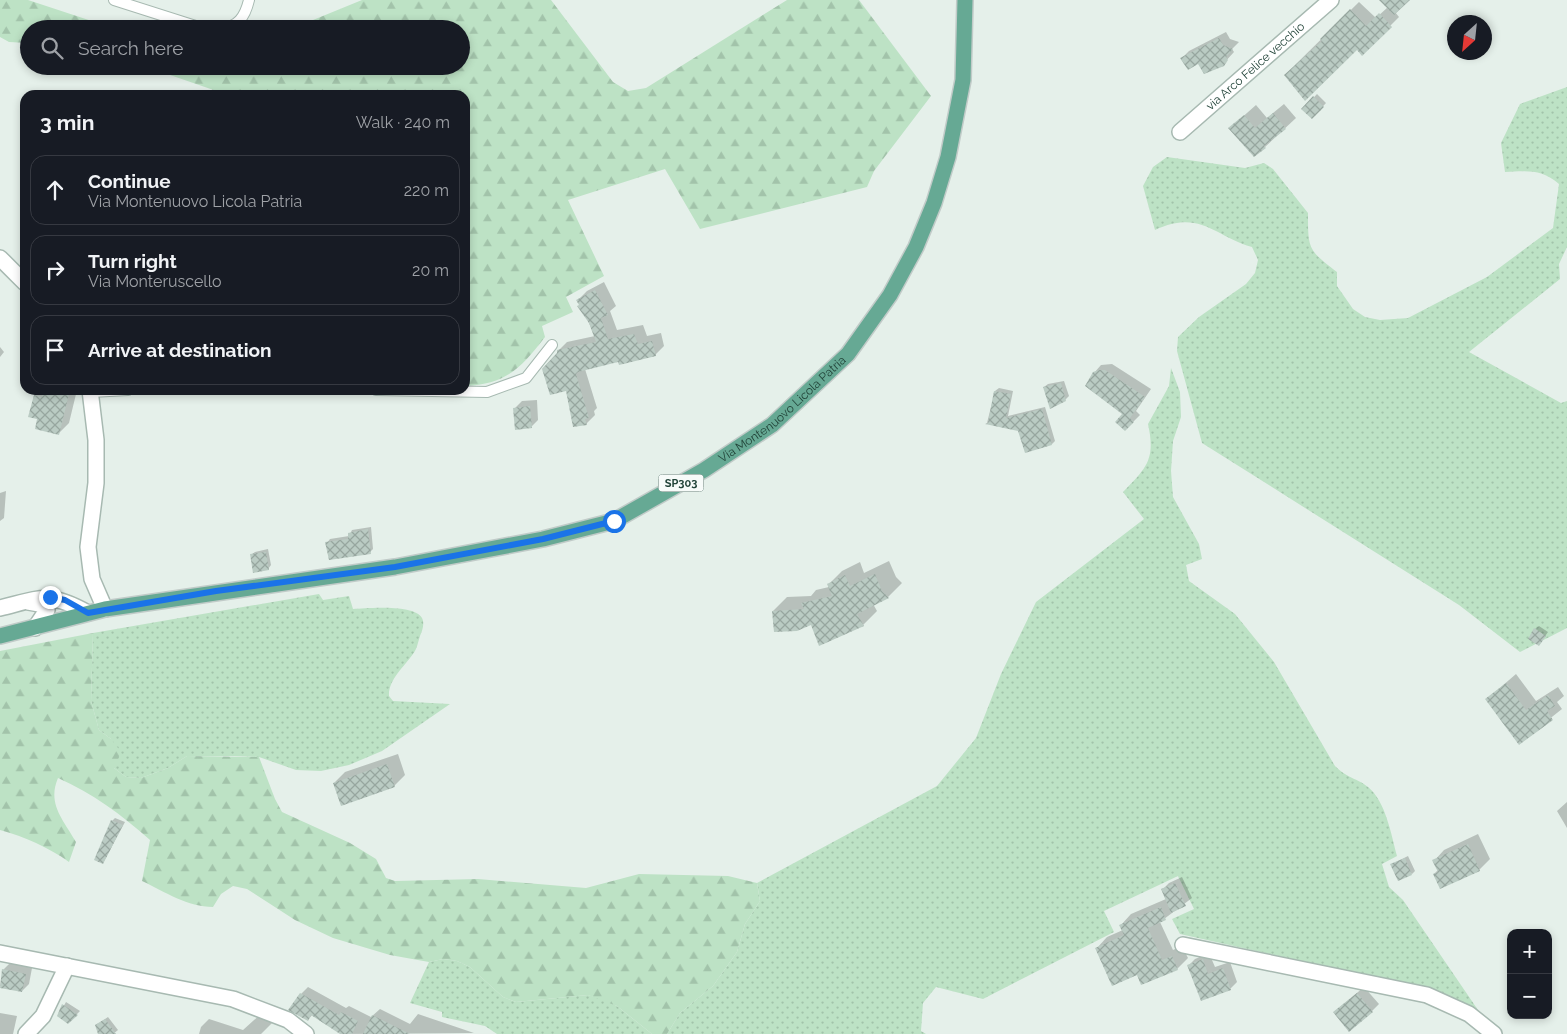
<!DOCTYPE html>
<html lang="en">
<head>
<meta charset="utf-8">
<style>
  :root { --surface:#171b24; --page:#20242c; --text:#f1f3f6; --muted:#9ea1a6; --line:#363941 }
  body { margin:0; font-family:Raleway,sans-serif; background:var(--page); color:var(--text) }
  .controls { position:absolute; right:15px; bottom:15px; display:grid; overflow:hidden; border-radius:10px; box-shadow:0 2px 8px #0003 }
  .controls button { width:45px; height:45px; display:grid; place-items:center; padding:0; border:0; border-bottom:1px solid var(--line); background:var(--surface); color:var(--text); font:25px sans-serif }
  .compass { position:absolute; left:1447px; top:15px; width:45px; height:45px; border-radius:50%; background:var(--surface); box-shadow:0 2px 8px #0003; rotate:207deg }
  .stop { position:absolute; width:15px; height:15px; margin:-11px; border:4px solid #1a73e8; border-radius:50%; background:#fff }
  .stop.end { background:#1a73e8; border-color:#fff; box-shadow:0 1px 5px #0008 }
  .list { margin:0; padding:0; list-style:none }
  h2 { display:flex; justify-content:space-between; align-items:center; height:65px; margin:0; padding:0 20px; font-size:21px }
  h2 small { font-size:16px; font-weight:400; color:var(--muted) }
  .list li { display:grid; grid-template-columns:32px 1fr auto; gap:15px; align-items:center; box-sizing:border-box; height:70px; margin:0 10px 10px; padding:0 10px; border:1px solid var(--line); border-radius:15px }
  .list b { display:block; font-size:19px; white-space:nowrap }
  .list p { margin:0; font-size:16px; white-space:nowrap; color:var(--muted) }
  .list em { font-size:16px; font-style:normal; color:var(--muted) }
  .icon { flex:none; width:28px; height:28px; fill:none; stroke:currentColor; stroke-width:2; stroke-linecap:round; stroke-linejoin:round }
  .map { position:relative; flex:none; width:1567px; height:1034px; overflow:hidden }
  .search { position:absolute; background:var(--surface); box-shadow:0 2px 8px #0003; left:20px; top:20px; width:450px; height:55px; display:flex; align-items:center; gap:12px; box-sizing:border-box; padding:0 18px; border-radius:28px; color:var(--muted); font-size:19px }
  .panel { position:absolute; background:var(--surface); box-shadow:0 2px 8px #0003; left:20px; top:90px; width:450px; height:305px; border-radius:15px }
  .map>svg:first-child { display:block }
  .grass { fill:url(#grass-dots) }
  .forest { fill:url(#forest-firs) }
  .shadow { fill:#0003 }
  .building { fill:url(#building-cross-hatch) }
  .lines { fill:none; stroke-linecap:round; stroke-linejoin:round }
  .service-casing { stroke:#a7b9b1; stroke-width:12 }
  .minor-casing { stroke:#a7b9b1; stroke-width:18 }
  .tertiary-casing { stroke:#a7b9b1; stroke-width:18 }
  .primary-casing { stroke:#c1cbc8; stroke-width:18 }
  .service { stroke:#fff; stroke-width:10 }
  .minor { stroke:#fff; stroke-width:15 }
  .tertiary { stroke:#fff; stroke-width:15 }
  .primary { stroke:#66a994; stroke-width:15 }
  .route { stroke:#1a73e8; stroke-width:6 }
  .labels { text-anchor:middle; stroke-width:4; stroke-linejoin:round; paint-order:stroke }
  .shield { fill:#f7fbf9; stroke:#627b73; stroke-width:1 }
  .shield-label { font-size:11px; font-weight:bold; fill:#224439 }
  .street-label { font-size:12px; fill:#224439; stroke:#f7fbf9 }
</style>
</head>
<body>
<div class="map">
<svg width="1567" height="1034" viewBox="0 0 1567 1034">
  <defs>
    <pattern id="grass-dots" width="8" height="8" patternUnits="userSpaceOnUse" patternTransform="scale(1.25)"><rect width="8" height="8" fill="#bde2c5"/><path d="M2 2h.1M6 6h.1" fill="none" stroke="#a2c3aa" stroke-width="1.8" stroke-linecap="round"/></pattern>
    <pattern id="forest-firs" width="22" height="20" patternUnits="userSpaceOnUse" patternTransform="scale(1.25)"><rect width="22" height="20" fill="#bde2c5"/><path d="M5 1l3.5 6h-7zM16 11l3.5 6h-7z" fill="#a2c3aa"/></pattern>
    <pattern id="building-cross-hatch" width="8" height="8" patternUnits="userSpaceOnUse" patternTransform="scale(1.25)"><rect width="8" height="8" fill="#bacbc3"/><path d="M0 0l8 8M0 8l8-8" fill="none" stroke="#97a69f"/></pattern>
  </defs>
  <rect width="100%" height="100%" fill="#e5f0ea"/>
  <!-- grass -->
  <path class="grass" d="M1567,87V247L1559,264L1560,279L1469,352L1561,403L1567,401V628L1520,652L1459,605L1202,443L1177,351L1178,337L1199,317L1246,284L1255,273L1258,260L1252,247C1214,236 1200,209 1155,230L1143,186L1153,167L1167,157L1245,168L1264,163L1273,169L1308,213C1308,249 1308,250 1337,272V286L1353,309L1365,317L1380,320L1408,318L1487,277L1553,228L1559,184C1542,169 1527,171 1505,172L1501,143L1520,104Z
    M1171,368L1180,392L1181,417L1173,441L1171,471L1173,497L1199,544L1202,559L1186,565L1189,581L1235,614L1274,662L1335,766C1348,779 1357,778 1368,787C1386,802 1391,834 1397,856L1382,864L1389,887L1403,900L1478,1010L1436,991L1180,934L1172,919L1194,909L1178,876L1104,911L1114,932L983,999L936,987L923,1003L921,1031L926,1034H667L680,1013L713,986L737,952L745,924L760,901L757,883L937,786L976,738L1001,674L1036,602L1144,519L1123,492C1146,468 1156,460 1148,424L1169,386Z
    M319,594L323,600L349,596L353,609C367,608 415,604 422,618C425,624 422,631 420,636C418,642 417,649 413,654C404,667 388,680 389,696L393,701L450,704L382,751L349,765L321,771L296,770L259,757L235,756H187L168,768L141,778L126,777L114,768L111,739L99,730L91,701L93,633Z
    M443,959L457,961L470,967L503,997L516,1002L588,995L602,999L617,1006L652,1034H497L485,1026L442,1017V1012L410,1003L429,962Z"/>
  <!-- forest -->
  <path class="forest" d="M0,0H28L116,29H29L28,43L9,42L0,37Z
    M362,0H551L613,82L628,91L646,88L787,0H859L931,96L874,171L867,187L700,229L665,169L568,200L604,276L566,297L573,312L542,326L545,337C521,368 507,384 465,386V95H295L285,91L267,95H228L144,66H461V29H291Z
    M93,633L91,701L99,730L111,739L121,752L114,768L126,777L141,778L168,768L187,756L259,757L275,799L282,812L350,843L376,859L386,878L395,881L478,879L586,888L639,874L728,876L757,883L760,901L745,924L737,952L713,986L680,1013L667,1034H652L617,1006L588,995L516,1002L503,997L470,967L457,961L443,959L429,962L390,955L333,938L295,920L247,889L233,886L221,894L213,907C188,907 165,892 142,881L150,840C122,815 92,793 58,778C47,804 63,819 76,842L69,862C48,847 25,837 0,830V651Z"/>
  <!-- shadow -->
  <path class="shadow" d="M1382,0H1407L1395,12L1399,17L1362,54L1357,49L1294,66L1359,2L1376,18L1388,7Z
    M1226,32L1230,39L1239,42L1232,49L1234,52L1223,64L1199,63L1182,58L1189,51Z
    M1317,94L1326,103L1312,118L1303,109Z
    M1284,104L1296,118L1265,147L1230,128L1256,105L1267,118Z
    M604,282L616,306L610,311L617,330L643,325L647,336L661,333L664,346L655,355L619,360L585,369L597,408L594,411L595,415L586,424L558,351L567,342L595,336L578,300L587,291Z
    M0,347L4,352L0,357Z
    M1112,364L1151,389L1136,411L1140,415L1125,430L1124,414L1094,373L1101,365Z
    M1064,381L1069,396L1065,400L1044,387L1048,384Z
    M999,388L1013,391L1008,416L1045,407L1055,441L1052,444L1026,451L1019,430L987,423L995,391Z
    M40,390H77L69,423L58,434L38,418L35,395Z
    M537,400L538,420L531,427L515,408L522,401Z
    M6,491L4,518L0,521V493Z
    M371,527L373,549L370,552L327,543L330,539L349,536L352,530Z
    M268,549L271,565L268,569L251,555L255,552Z
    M889,561L896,577L902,583L888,597L873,604L877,611L863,625L811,623L773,611L787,597L811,596L816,590L829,587L828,585L842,571L860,562L864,573Z
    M1539,626L1548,632L1539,645L1535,629Z
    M1516,674L1536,701L1558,687L1564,696L1557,702L1562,709L1519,743L1487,699Z
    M398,754L405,775L394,786L334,783L345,772Z
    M1567,802V828L1557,811Z
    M115,818L125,822L103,863L112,821Z
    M1478,834L1490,859L1479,870L1434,874L1438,870L1434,861L1444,850Z
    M1408,856L1415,871L1412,874L1392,864Z
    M1182,877L1192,898L1160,922L1173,950L1182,946L1188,958L1177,969L1138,974L1097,948L1107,937L1123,930L1121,925L1131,914L1166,899L1162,890L1169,883Z
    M1209,953L1215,967L1230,962L1237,982L1231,988L1202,1000L1188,966L1195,959Z
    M10,963L32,968L29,984L22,991L0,986L3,970Z
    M308,987L346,1008L349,1006L371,1017L380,1009L410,1024L418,1014L474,1033L343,1034L313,1014L308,1020L297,998Z
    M1364,987L1379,1004L1372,1011L1334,1012Z
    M66,1002L80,1011L68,1023L58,1016Z
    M0,1013L17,1016L13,1034H0Z
    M262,1013L272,1023L261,1034H199L201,1027L209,1019L243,1030Z
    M108,1017L118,1030L113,1034H100L99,1023Z"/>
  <!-- building -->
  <path class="building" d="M1379,0H1410L1394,15Z
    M1350,9L1366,26L1379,13L1392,27L1362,56L1357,50L1305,101L1284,75L1322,41L1320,39Z
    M1219,38L1223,45L1233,49L1226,57L1228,60L1224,66L1204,74L1198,64L1188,70L1180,58Z
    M1313,96L1324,107L1312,119L1301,109Z
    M1273,113L1286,129L1264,146L1266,148L1254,157L1228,128L1244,115L1255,128Z
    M595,290L608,315L601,318L608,339L634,334L638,344L652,341L656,356L619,365L618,362L578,372L576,374L589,418L585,419L587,425L573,427L566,391L550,395L542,369L557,353V350L596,342L589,323L577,306L579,305L576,300Z
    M1099,370H1105L1145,397L1130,418L1134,422L1125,431L1115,422L1122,414L1085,386L1093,372Z
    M1061,383L1066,401L1050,409L1043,387Z
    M44,390H70L59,435L35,429L37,419L28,417L34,395L42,397Z
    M994,391L1011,394L1006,418L1042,409L1052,445L1025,453L1018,431L985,424L988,423Z
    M530,406L532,428L515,430L513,408Z
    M368,529L371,554L329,560L325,542L348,539V533Z
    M266,552L269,570L253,573L250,554Z
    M875,574L882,591L889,598L857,614L864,626L819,646L811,625L797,631L774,632L772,611L804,609L801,603L832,596L827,584L845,575L850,586Z
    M1534,628L1546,636L1539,646L1528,639Z
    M1506,683L1526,710L1548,695L1555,706L1547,711L1553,720L1519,745L1485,699Z
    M387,764L395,787L341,806L333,783Z
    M111,820L123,825L103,864L94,860Z
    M1468,844L1480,871L1440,889L1433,874L1438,872L1432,860Z
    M1405,858L1412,875L1398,881L1390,864Z
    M1175,883L1186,906L1171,913L1161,889Z
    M1161,907L1166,920L1148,928L1162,960L1172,956L1178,970L1141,985L1137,975L1112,986L1095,948L1124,935L1119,925Z
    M1203,959L1208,974L1223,968L1231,990L1201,1001L1187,965Z
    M2,969L26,974L22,992L0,988Z
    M300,993L339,1015L341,1012L358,1021L352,1034H340L311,1015L308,1021L288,1010Z
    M1357,993L1373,1012L1349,1032L1333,1012Z
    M62,1004L78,1015L68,1024L57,1016Z
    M372,1015L410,1034H363Z
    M105,1019L116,1034H98L95,1025Z"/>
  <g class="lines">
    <!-- service casing -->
    <g class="service-casing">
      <path id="service" d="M114,0L205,29
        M220,29C238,27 245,17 249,0
        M376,390L487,392L526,378L552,345
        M91,392L128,390"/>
    </g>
    <!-- minor casing -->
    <g class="minor-casing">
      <g id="minor">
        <path id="s1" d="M1180,132L1331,0"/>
        <path d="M0,258L25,283"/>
        <path d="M90,390L96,440V483L88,547L92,579L105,609"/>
        <path d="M1183,945L1427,995L1469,1014L1494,1034"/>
        <path d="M0,953L233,999L288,1020L306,1034"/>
        <path d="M26,1034L43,1016L67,966"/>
      </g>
    </g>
    <!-- tertiary casing -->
    <g class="tertiary-casing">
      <path id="tertiary" d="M28,602L45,605L47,610L35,628
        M0,608C41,598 49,591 88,613"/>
    </g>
    <!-- primary casing -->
    <g class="primary-casing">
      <g id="primary">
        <path id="s2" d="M0,636L105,609L395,567L543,539L614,521L704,470L772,425L848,354L890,295L916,247L934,203L948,157L963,80L965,0"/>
      </g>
    </g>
    <!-- service -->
    <use href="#service" class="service"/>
    <!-- minor -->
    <use href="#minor" class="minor"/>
    <!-- tertiary -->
    <use href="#tertiary" class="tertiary"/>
    <!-- primary -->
    <use href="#primary" class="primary"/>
  </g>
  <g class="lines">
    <!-- route -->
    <path class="route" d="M50,597L65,600L88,613L216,591L395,567L543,539L614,521"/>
  </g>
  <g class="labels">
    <!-- shield labels -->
    <rect class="shield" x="658.5" y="474.5" width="45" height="17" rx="4"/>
    <g class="shield-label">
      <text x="681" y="487">SP303</text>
    </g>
    <!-- street labels -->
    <g class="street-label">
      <text dy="4" stroke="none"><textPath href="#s1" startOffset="100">via Arco Felice vecchio</textPath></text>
      <text dy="4" stroke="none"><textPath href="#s2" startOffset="828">Via Montenuovo Licola Patria</textPath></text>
    </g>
  </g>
</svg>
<div class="controls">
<button>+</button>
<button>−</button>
</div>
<svg class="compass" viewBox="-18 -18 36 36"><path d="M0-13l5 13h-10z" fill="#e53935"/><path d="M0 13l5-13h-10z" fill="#9ea1a6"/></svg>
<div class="stop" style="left:614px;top:521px"></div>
<div class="stop end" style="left:50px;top:597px"></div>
<div class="search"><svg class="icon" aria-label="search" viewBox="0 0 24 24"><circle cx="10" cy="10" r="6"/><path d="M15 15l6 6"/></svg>Search here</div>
<section class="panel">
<h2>3 min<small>Walk · 240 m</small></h2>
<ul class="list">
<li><svg class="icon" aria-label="ahead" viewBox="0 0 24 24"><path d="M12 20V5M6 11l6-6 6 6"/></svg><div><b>Continue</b><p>Via Montenuovo Licola Patria</p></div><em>220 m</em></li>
<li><svg class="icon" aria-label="right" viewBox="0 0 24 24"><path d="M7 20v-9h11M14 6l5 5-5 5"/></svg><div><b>Turn right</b><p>Via Monteruscello</p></div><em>20 m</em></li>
<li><svg class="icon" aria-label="arrive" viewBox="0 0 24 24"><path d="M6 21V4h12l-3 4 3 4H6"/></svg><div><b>Arrive at destination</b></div></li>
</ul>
</section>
</div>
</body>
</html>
